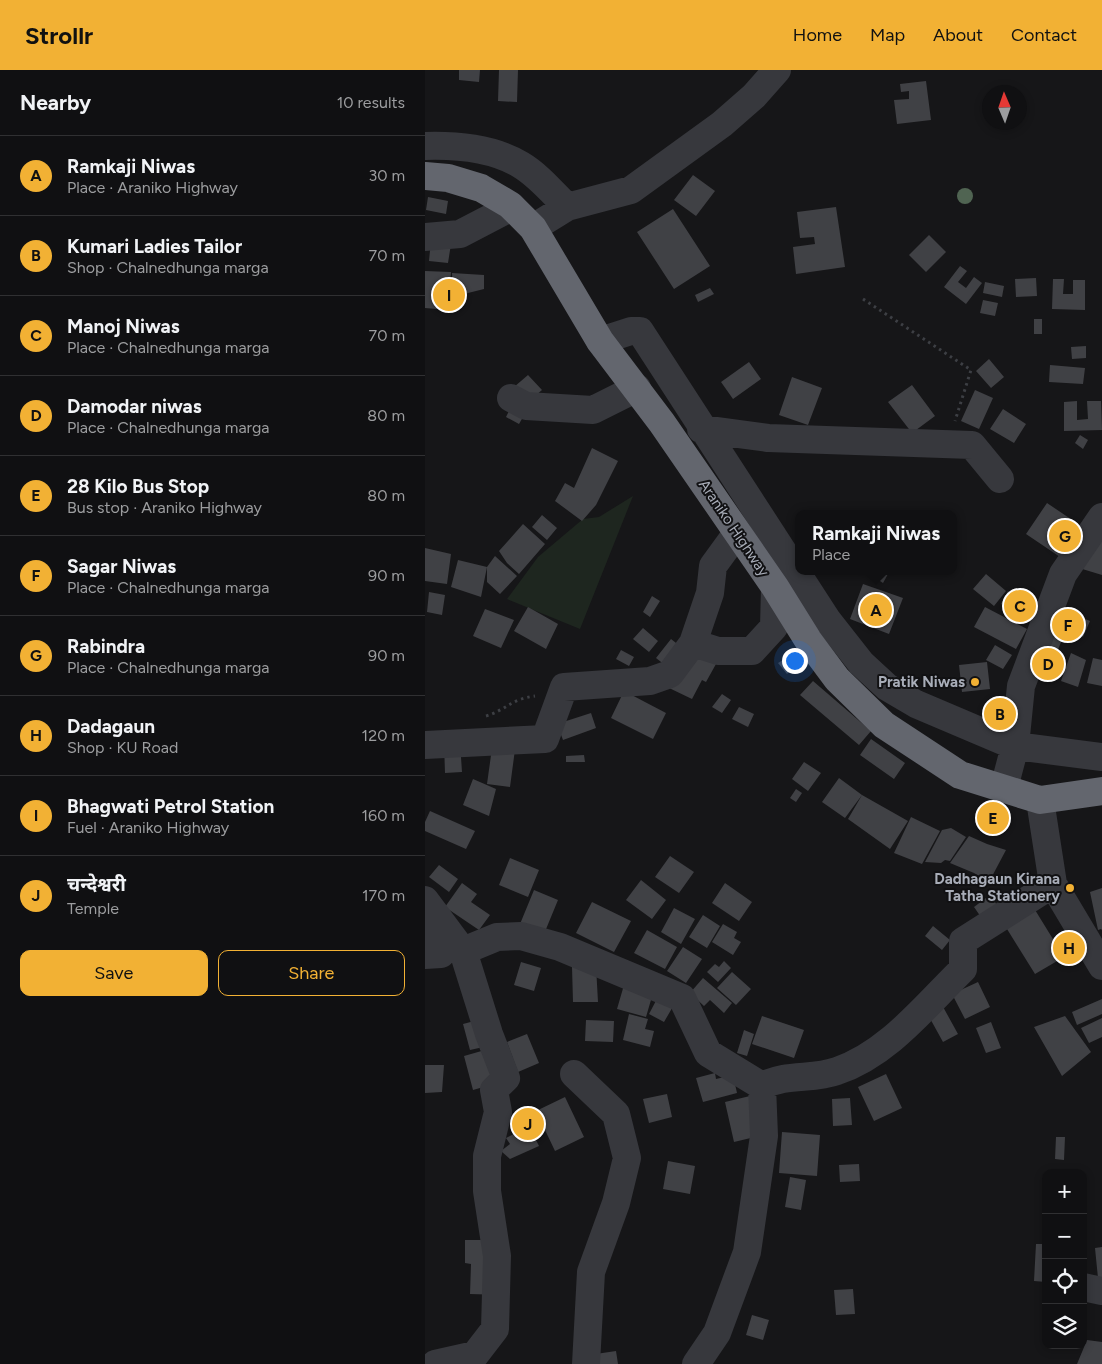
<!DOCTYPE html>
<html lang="en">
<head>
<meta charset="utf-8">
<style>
  :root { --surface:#101012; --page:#19191b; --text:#f1f3f6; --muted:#9c9d9f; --line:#303032; --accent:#f2b134 }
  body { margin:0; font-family:Figtree,"Noto Sans Devanagari",sans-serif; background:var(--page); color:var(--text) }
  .controls { position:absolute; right:15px; bottom:15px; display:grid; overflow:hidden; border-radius:10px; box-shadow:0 2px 8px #0003 }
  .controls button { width:45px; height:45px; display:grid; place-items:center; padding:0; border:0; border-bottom:1px solid var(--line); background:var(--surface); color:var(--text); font:25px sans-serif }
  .compass { position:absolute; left:557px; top:15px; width:45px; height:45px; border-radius:50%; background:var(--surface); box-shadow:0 2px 8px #0003; rotate:358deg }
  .you { position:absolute; left:369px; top:590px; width:18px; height:18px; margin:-12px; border:4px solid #fff; border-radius:50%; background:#1a73e8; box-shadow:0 0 0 8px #1a73e833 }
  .badge { display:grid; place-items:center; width:32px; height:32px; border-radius:50%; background:var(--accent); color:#111; font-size:16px; font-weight:700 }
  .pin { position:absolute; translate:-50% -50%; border:2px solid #fff; box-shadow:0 1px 5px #0006 }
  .popup { position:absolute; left:370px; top:440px; width:162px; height:65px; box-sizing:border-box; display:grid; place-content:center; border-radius:10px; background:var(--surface); filter:drop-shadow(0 1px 4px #0005); font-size:16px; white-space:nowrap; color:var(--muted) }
  .popup b { font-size:19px; color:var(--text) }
  .popup::after { content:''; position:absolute; left:50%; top:100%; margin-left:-10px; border:10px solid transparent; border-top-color:var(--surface) }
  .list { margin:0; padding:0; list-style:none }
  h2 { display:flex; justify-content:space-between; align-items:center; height:65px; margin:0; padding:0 20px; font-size:21px }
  h2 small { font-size:16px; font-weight:400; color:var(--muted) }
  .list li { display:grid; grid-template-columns:32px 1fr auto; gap:15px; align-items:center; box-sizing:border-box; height:80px; padding:0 20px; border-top:1px solid var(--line) }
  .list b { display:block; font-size:19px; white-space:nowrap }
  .list p { margin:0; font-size:16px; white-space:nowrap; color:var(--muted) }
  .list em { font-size:16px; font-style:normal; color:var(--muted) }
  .actions { display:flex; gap:10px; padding:15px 20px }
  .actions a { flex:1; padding:11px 0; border:1px solid var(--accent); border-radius:10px; text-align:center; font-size:18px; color:var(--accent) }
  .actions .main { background:var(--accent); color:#111 }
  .icon { flex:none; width:28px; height:28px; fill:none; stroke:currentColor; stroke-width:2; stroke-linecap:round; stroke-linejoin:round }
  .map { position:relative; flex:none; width:677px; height:1294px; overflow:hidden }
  header { display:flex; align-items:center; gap:30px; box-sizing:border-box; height:70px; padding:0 25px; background:var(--accent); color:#111 }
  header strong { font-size:24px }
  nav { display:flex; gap:28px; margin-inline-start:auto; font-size:18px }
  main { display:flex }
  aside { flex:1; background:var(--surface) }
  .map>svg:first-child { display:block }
  .green { fill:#1e261f }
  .building { fill:#404145 }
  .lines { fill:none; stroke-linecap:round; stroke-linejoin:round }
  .path { stroke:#3d3f44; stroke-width:3; stroke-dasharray:2.5 4; stroke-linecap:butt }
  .minor { stroke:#37383d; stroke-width:28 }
  .highway { stroke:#63666e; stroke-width:28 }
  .tree { fill:#506452 }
  .poi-dot { fill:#f2b134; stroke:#111113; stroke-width:2 }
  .labels { text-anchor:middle; stroke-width:4; stroke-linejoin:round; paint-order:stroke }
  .street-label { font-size:15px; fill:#a8adb8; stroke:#111113 }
  .poi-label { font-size:15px; font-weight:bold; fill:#a8adb8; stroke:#111113; text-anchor:end }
</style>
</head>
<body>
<header>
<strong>Strollr</strong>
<nav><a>Home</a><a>Map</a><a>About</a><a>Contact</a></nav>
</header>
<main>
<aside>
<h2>Nearby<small>10 results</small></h2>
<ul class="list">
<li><span class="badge">A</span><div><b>Ramkaji Niwas</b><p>Place · Araniko Highway</p></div><em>30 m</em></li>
<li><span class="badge">B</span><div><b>Kumari Ladies Tailor</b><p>Shop · Chalnedhunga marga</p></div><em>70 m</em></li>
<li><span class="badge">C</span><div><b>Manoj Niwas</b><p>Place · Chalnedhunga marga</p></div><em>70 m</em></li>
<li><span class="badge">D</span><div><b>Damodar niwas</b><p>Place · Chalnedhunga marga</p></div><em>80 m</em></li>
<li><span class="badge">E</span><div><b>28 Kilo Bus Stop</b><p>Bus stop · Araniko Highway</p></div><em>80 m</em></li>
<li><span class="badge">F</span><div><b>Sagar Niwas</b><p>Place · Chalnedhunga marga</p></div><em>90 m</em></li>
<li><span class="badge">G</span><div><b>Rabindra</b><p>Place · Chalnedhunga marga</p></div><em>90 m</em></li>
<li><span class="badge">H</span><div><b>Dadagaun</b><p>Shop · KU Road</p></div><em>120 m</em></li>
<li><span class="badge">I</span><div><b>Bhagwati Petrol Station</b><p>Fuel · Araniko Highway</p></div><em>160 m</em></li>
<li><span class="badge">J</span><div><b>चन्देश्वरी</b><p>Temple</p></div><em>170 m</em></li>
</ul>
<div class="actions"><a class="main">Save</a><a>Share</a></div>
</aside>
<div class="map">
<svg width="677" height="1294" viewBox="0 0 677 1294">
  <rect width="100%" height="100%" fill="#161618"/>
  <!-- green -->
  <path class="green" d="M208,426L155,559L82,529L113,487L158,449L174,447Z"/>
  <!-- building -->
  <path class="building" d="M34,0H55L54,12L34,10Z
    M74,0H93L92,32L73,31Z
    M501,11L506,50L472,54L469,30L484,29V21L476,22L475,14Z
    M268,105L290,121L271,146L249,130Z
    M3,127L23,131L21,144L1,140Z
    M411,137L420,197L371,204L368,177L390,174L389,167L375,168L372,142Z
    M248,139L285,196L249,219L212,162Z
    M504,165L521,182L501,202L484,185Z
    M6,170L26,174L23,193L4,191Z
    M535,196L542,201L533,212L541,218L549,207L557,213L541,234L519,217Z
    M0,201L26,202L23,240L0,238Z
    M27,203L59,205V219L43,223L28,231Z
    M611,208L612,226L591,227L590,209Z
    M628,209H639L638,224H648V210H660V240L627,239Z
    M560,212L579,216L577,227L558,223Z
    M285,218L289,224L273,232L270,225Z
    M558,230L573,233L570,246L555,243Z
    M609,249H617V264H609Z
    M661,276V288L647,289L646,277Z
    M564,289L579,307L566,318L551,301Z
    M324,292L336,309L308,329L296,312Z
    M625,295L660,298L658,314L624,312Z
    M103,305L117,320L103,332L89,317Z
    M367,307L397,318L383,355L354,345Z
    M487,315L510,346L487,363L463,332Z
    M550,320L568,328L554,359L536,351Z
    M652,331V350L663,349L662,331H676L677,360L639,361V332Z
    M87,335L101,342L94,354L81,347Z
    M578,339L601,354L589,373L565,359Z
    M655,365L663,370L658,379L650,373Z
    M167,378L193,391L171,435L157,451L130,431L140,413L149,418Z
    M622,433L662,460L641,491L601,464Z
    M117,445L132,458L122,470L107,457Z
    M98,454L120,474L94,504L82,493L74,481Z
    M667,469L677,472V505L654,498Z
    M0,478L26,484L22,514L0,511Z
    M70,486L92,506L75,524L62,512V497Z
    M33,490L62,497L56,527L26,517Z
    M449,501H458L463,504L458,513L446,505Z
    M561,504L581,521L569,536L548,519Z
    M438,514L478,528L464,564L425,549Z
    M583,521L613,538L606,551L576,534Z
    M4,522L20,525L17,545L2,542Z
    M227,526L235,531L225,547L218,542Z
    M103,537L133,554L121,579L89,561Z
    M560,537L602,559L591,579L549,557Z
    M632,537L665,551L658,567L641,560L632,582L615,575Z
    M60,539L89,550L76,578L48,566Z
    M218,558L233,571L224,582L208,569Z
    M246,569L260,580L245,599L231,588Z
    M570,575L587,585L578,599L561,590Z
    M615,579L637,586L630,610L608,603Z
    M196,580L209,587L204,596L191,589Z
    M264,581L291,594L281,612L277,610L267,629L242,617Z
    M646,583L661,590L653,617L636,611Z
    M668,588L677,590V616L662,613Z
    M358,590L366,600L362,604L353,593Z
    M562,592L565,619L537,622L534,595Z
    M388,611L446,661L434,675L375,625Z
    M199,621L241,643L228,669L186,648Z
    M297,624L306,630L297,643L287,637Z
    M314,637L329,644L323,657L307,649Z
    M166,643L171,658L138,670L132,654Z
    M446,669L480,693L469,709L435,685Z
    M68,671L91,672L85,717L62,714Z
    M35,672L37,702L20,703L19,673Z
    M159,685L160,692H141V686Z
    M379,692L396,703L383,721L367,709Z
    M414,708L437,725L420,748L397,732Z
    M48,709L71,719L64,746L38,735Z
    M371,719L377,723L371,732L365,728Z
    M437,725L483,751L465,779L423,749Z
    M5,741L50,761L41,779L0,761V752Z
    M486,747L515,761L497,794L469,783Z
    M526,758L541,767L525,791L520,790L516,793L500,792L517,760Z
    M544,766L562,774L549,803L525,793Z
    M562,774L581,780L564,812L549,803Z
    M245,786L269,802L254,823L230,807Z
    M85,788L114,800L103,827L74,815Z
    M14,795L33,809L24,822L4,807Z
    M216,810L241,830L227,849L201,830Z
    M37,813L52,824L46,832L65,845L54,860L20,837Z
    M300,813L327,832L314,851L287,833Z
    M677,818V860L676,859L673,860L665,822Z
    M109,820L133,830L119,864L95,854Z
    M565,825L574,838L558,850L549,837Z
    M167,832L206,851L189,882L151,863Z
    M607,835L639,887L610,904L582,859Z
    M249,838L270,849L256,874L236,862Z
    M278,845L295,856L282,878L264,867Z
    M298,854L312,862L309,868L316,872L308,885L287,872Z
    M508,856L525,870L517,880L500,866Z
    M222,860L252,877L240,899L209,883Z
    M258,877L277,889L261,913L242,901Z
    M299,891L306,898L293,912L282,902L290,894L294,897Z
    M96,892L116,898L109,921L89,915Z
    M171,896L173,932H148L147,897Z
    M307,902L326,919L311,935L292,918Z
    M278,908L307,933L299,943L285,930L279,936L265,923Z
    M553,912L565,937L540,949L527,924Z
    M199,915L228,923L221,947L192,939Z
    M234,925L250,933L239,952L224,944Z
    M677,929V944L652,955L647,942Z
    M517,935L533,964L518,972L502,943Z
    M204,944L223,949L220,959L229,961L225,977L198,970Z
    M337,946L379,960L369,988L327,974Z
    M640,946L666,982L637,1006L609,957Z
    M677,948V967L664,973L656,958Z
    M57,949L63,976L45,980L38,954Z
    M161,950L189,951L188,972L160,971Z
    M566,952L576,978L561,983L551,958Z
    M319,960L329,964L322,986L312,983Z
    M102,964L114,993L93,1002L82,972Z
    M67,978L76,1012L48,1020L39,986Z
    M0,995H19L17,1022L0,1023Z
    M290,1003L291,1009L308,1005L312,1023L278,1032L271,1008Z
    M461,1004L477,1038L449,1051L433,1017Z
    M242,1024L247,1047L224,1053L218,1029Z
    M325,1026L334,1066L309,1072L300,1032Z
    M140,1027L159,1067L130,1081L111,1041Z
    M425,1028L427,1055L408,1056L407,1029Z
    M104,1056L114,1076L85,1089L76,1081L85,1074L81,1068Z
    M357,1062L395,1065L392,1106L354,1103Z
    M631,1067H640L639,1090L630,1089Z
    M243,1091L270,1096L265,1124L238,1119Z
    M434,1094L435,1111L415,1112L414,1095Z
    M365,1107L381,1110L376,1140L360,1137Z
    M40,1170H61L78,1225L45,1224L46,1194L40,1193Z
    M611,1174H621V1212L609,1211Z
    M677,1177V1218H674L670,1178Z
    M428,1219L430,1244L411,1245L409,1220Z
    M327,1245L344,1250L338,1270L321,1265Z
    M662,1270L677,1272V1294H652Z
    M191,1281L193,1294H165L164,1285Z"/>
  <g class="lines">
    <!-- path -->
    <path class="path" d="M438,229L546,300L530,351
      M61,646C81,640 86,629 110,626"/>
    <!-- minor -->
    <path class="minor" d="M0,76C33,75 68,78 96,95C113,105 128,123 142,137
      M108,158L142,137L206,120L297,54L329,26L352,0
      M0,167L35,164L87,137
      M175,271L206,261H215L403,551L436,593L462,617L491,634L590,676L677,687
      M86,328L101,336L168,340L212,318
      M276,359L343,368L547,375L575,409
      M268,573L285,523L288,496L312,463
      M0,675L120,669L139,617L225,611L245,604L268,573L293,581H327L349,557L350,517
      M579,718L590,676L596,616L638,504L677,447
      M615,730L628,814L677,896
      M0,830L38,881L64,964L81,1008L69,1020L73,1042L62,1086V1121L72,1186L70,1259L50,1285L10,1294
      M38,881L72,867L96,866L135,877L257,928L283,983L337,1016
      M0,885L16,884L1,869L16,854
      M149,1004L191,1044L202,1088L191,1133L166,1202L161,1294
      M658,1217L677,1221
      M271,1294L292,1263L322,1182L339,1066L337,1016C362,1003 387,1010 412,1001C463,984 500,936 538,899V871L628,814"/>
    <!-- highway -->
    <path class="highway" d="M0,106L23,108L56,118L85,135L108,158L175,271L237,353L350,517L383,570L412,609L459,655L535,705L615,730L677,721"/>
  </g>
  <!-- trees -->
  <circle class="tree" cx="540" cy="126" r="8"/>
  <!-- markers -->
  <g class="poi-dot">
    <circle cx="550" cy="612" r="5"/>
    <circle cx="645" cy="818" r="5"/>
  </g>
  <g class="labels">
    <!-- street labels -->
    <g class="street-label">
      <text transform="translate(309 458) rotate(56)" y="5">Araniko Highway</text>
    </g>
    <!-- poi labels -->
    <g class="poi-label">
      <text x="540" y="617">Pratik Niwas</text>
      <text x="635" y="814">Dadhagaun Kirana<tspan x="635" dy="17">Tatha Stationery</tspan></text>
    </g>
  </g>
</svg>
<div class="controls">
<button>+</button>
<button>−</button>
<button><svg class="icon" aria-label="locate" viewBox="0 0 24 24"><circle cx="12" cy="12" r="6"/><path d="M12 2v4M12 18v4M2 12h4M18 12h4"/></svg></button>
<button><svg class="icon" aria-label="layers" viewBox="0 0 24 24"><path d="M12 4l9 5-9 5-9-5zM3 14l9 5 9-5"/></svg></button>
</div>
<svg class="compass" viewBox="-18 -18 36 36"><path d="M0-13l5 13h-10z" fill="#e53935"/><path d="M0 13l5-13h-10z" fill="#9c9d9f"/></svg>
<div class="you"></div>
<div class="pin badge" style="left:451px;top:540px">A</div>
<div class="popup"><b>Ramkaji Niwas</b>Place</div>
<div class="pin badge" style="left:575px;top:644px">B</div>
<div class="pin badge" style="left:595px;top:536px">C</div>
<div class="pin badge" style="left:623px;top:594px">D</div>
<div class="pin badge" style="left:568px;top:748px">E</div>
<div class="pin badge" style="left:643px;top:555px">F</div>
<div class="pin badge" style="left:640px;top:466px">G</div>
<div class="pin badge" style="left:644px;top:878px">H</div>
<div class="pin badge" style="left:24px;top:225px">I</div>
<div class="pin badge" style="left:103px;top:1054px">J</div>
</div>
</main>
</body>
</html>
